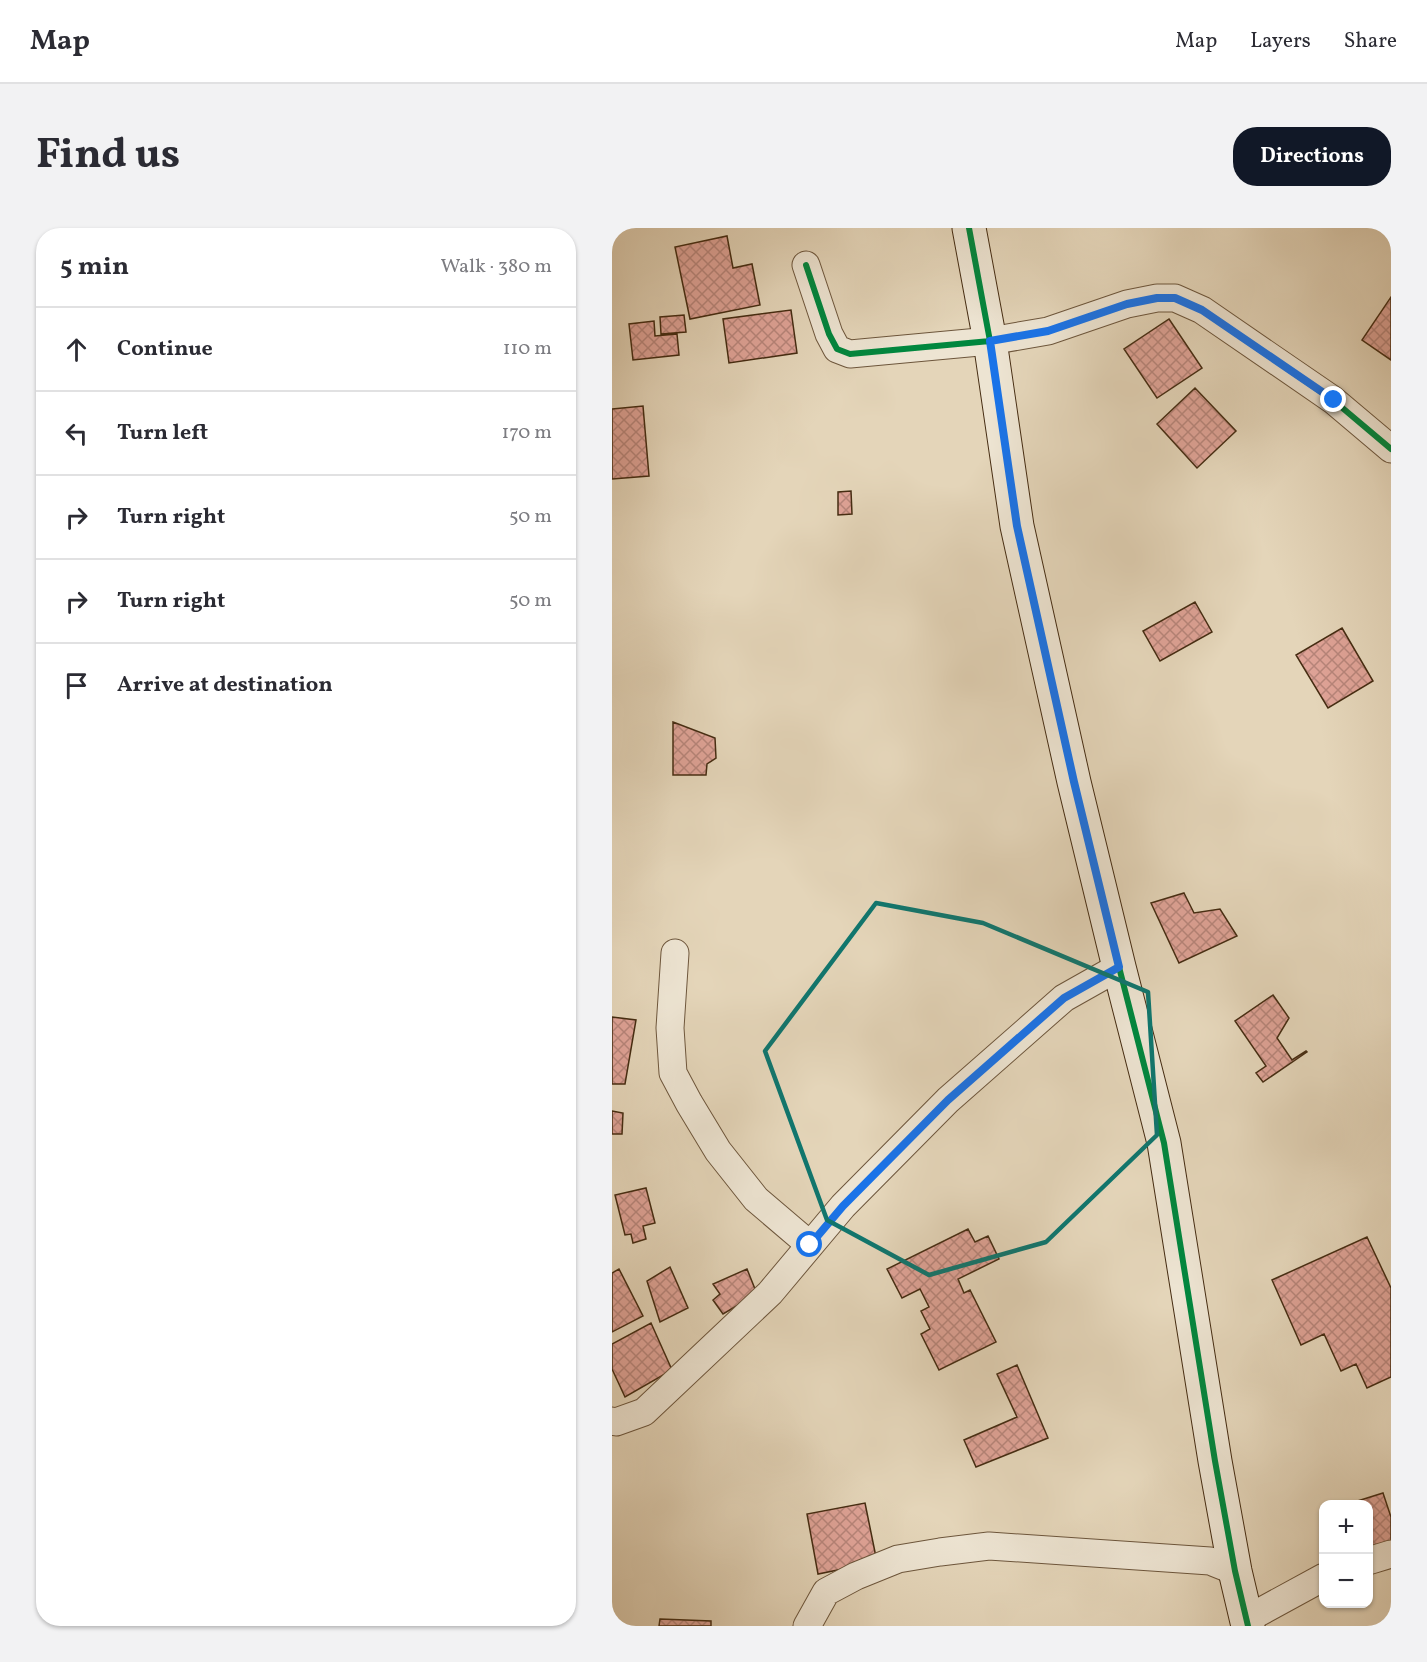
<!DOCTYPE html>
<html lang="en">
<head>
<meta charset="utf-8">
<style>
  :root { --surface:#fff; --page:#f2f2f3; --text:#2b2b33; --muted:#7c7c81; --line:#e1e1e2; --accent:#111827 }
  body { margin:0; font-family:Vollkorn,serif; background:var(--page); color:var(--text) }
  .controls { position:absolute; right:18px; bottom:18px; display:grid; overflow:hidden; border-radius:12px; box-shadow:0 2px 4px #0004 }
  .controls button { width:54px; height:54px; display:grid; place-items:center; padding:0; border:0; border-bottom:2px solid var(--line); background:var(--surface); color:var(--text); font:30px sans-serif }
  .stop { position:absolute; width:18px; height:18px; margin:-14px; border:4px solid #1a73e8; border-radius:50%; background:#fff }
  .stop.end { background:#1a73e8; border-color:#fff; box-shadow:0 2px 6px #0008 }
  .list { margin:0; padding:0; list-style:none }
  h2 { display:flex; justify-content:space-between; align-items:center; height:78px; margin:0; padding:0 24px; font-size:26px }
  h2 small { font-size:20px; font-weight:400; color:var(--muted) }
  .list li { display:grid; grid-template-columns:39px 1fr auto; gap:18px; align-items:center; box-sizing:border-box; height:84px; padding:0 24px; border-top:2px solid var(--line) }
  .list b { display:block; font-size:22px; white-space:nowrap }
  .list em { font-size:20px; font-style:normal; color:var(--muted) }
  .icon { flex:none; width:33px; height:33px; fill:none; stroke:currentColor; stroke-width:2; stroke-linecap:round; stroke-linejoin:round }
  .map { position:relative; flex:none; width:779px; height:1398px; overflow:hidden; border-radius:24px }
  header { display:flex; align-items:center; gap:36px; box-sizing:border-box; height:84px; padding:0 30px; background:var(--surface); border-bottom:2px solid var(--line) }
  header strong { font-size:28px }
  nav { display:flex; gap:33px; margin-inline-start:auto; font-size:21px }
  .intro { display:flex; align-items:center; justify-content:space-between; box-sizing:border-box; height:144px; padding:0 36px }
  h1 { margin:0; font-size:42px }
  .button { padding:15px 27px; border-radius:24px; background:var(--accent); color:#fff; font-size:21px; font-weight:700 }
  main { display:flex; gap:36px; padding:0 36px }
  aside { flex:1; background:var(--surface); border-radius:24px; box-shadow:0 2px 4px #0004 }
  .map>svg:first-child { display:block }
  .building { fill:url(#building-cross-hatch); stroke:#452c12; stroke-width:1.5 }
  .lines { fill:none; stroke-linecap:round; stroke-linejoin:round }
  .street-casing { stroke:#6d563c; stroke-width:29 }
  .secondary-casing { stroke:#452c12; stroke-width:35 }
  .street { stroke:#ede4d2; stroke-width:27 }
  .secondary { stroke:#ede4d2; stroke-width:33 }
  .cycleway-casing { stroke:#ede4d2; stroke-width:10 }
  .cycleway { stroke:#00873e; stroke-width:6 }
  .route { stroke:#1a73e8; stroke-width:8 }
  .marked { fill:none; stroke:#0f766e; stroke-width:4.5; stroke-linejoin:round }
</style>
</head>
<body>
<header>
<strong>Map</strong>
<nav><a>Map</a><a>Layers</a><a>Share</a></nav>
</header>
<div class="intro"><h1>Find us</h1><a class="button">Directions</a></div>
<main>
<aside>
<h2>5 min<small>Walk · 380 m</small></h2>
<ul class="list">
<li><svg class="icon" aria-label="ahead" viewBox="0 0 24 24"><path d="M12 20V5M6 11l6-6 6 6"/></svg><div><b>Continue</b></div><em>110 m</em></li>
<li><svg class="icon" aria-label="left" viewBox="0 0 24 24"><path d="M17 20v-9H6M10 6l-5 5 5 5"/></svg><div><b>Turn left</b></div><em>170 m</em></li>
<li><svg class="icon" aria-label="right" viewBox="0 0 24 24"><path d="M7 20v-9h11M14 6l5 5-5 5"/></svg><div><b>Turn right</b></div><em>50 m</em></li>
<li><svg class="icon" aria-label="right" viewBox="0 0 24 24"><path d="M7 20v-9h11M14 6l5 5-5 5"/></svg><div><b>Turn right</b></div><em>50 m</em></li>
<li><svg class="icon" aria-label="arrive" viewBox="0 0 24 24"><path d="M6 21V4h12l-3 4 3 4H6"/></svg><div><b>Arrive at destination</b></div></li>
</ul>
</aside>
<div class="map">
<svg width="779" height="1398" viewBox="0 0 779 1398">
  <defs>
    <pattern id="building-cross-hatch" width="8" height="8" patternUnits="userSpaceOnUse" patternTransform="scale(1.5)"><rect width="8" height="8" fill="#dfa397"/><path d="M0 0l8 8M0 8l8-8" fill="none" stroke="#b7857a"/></pattern>
  </defs>
  <rect width="100%" height="100%" fill="#e4d5b9"/>
  <filter id="stains"><feTurbulence type="fractalNoise" baseFrequency=".00333" numOctaves="4"/><feColorMatrix values="0 0 0 0 .2 0 0 0 0 .09 0 0 0 0 .02 0 0 0 .5 -.17"/></filter>
  <radialGradient id="worn" r=".72"><stop offset=".6" stop-color="#630" stop-opacity="0"/><stop offset="1" stop-color="#630" stop-opacity=".3"/></radialGradient>
  <!-- building -->
  <path class="building" d="M115,8L121,40L140,36L148,77L78,91L63,19Z
    M779,69V132L750,112Z
    M179,82L185,125L117,135L111,91Z
    M72,87L74,104L49,106L48,89Z
    M557,91L590,140L545,170L512,121Z
    M42,93L43,108L65,106L67,127L21,132L17,96Z
    M583,160L624,203L585,240L545,196Z
    M31,178L37,248L0,251V181Z
    M239,263L240,286L226,287V264Z
    M583,374L600,404L548,433L531,403Z
    M730,400L761,453L716,480L684,427Z
    M61,494L103,510L104,530L95,536L94,547H61Z
    M572,665L582,685L608,681L625,708L567,735L539,675Z
    M661,767L677,790L665,810L680,832L694,823L695,824L651,854L644,845L654,838L623,793Z
    M0,789L24,792L13,856H0Z
    M0,883L11,885L10,906H0Z
    M34,960L43,995L31,998L34,1011L21,1015L19,1006L13,1007L3,967Z
    M356,1001L363,1014L376,1008L387,1031L346,1051L352,1065L358,1062L384,1114L327,1142L309,1106L318,1101L309,1083L317,1079L308,1061L290,1070L275,1041Z
    M755,1009L779,1060V1149L755,1160L744,1136L729,1143L712,1106L689,1117L660,1052Z
    M58,1039L76,1080L48,1094L35,1053Z
    M7,1041L31,1088L0,1104V1045Z
    M135,1041L145,1066L111,1086L101,1072L108,1066L101,1056Z
    M39,1095L60,1142L13,1169L0,1141V1116Z
    M405,1137L436,1210L364,1239L352,1212L405,1189L385,1146Z
    M771,1265L779,1289V1314L756,1321V1276H736Z
    M253,1275L265,1334L206,1346L195,1286Z
    M48,1391L99,1393V1398H47Z"/>
  <g class="lines">
    <!-- street casing -->
    <g class="street-casing">
      <path id="street" d="M194,37L217,106L225,121L238,126L378,113L436,103L515,76L545,70H563L590,82L721,172L779,221
        M63,725L58,800L61,845L77,875L106,923L144,971L198,1017
        M0,1193L4,1194L32,1184L158,1065L231,978L336,872L452,770L507,739
        M756,1333L779,1326
        M635,1391L712,1349
        M195,1398L214,1364L244,1348L286,1331L328,1324L377,1318L598,1333L623,1343"/>
    </g>
    <!-- secondary casing -->
    <g class="secondary-casing">
      <path id="secondary" d="M357,0L378,113L405,298L462,554L507,739L552,915L603,1233L623,1343L636,1398"/>
    </g>
    <!-- street -->
    <use href="#street" class="street"/>
    <!-- secondary -->
    <use href="#secondary" class="secondary"/>
    <!-- cycleway casing -->
    <g class="cycleway-casing">
      <path id="cycleway" d="M357,0L378,113L405,298L462,554L507,739L552,915L603,1233L623,1343L636,1398
        M194,37L217,106L225,121L238,126L378,113L436,103L515,76L545,70H563L590,82L721,172L779,221"/>
    </g>
    <!-- cycleway -->
    <use href="#cycleway" class="cycleway"/>
  </g>
  <g class="lines">
    <!-- route -->
    <path class="route" d="M198,1017L231,978L336,872L452,770L507,739L462,554L405,298L378,113L436,103L515,76L545,70H563L590,82L722,172"/>
  </g>
  <!-- marked area -->
  <path class="marked" d="M264,675L371,695L536,764L545,907L434,1014L317,1047L215,992L153,823Z"/>
  <rect width="100%" height="100%" filter="url(#stains)"/>
  <rect width="100%" height="100%" fill="url(#worn)"/>
</svg>
<div class="controls">
<button>+</button>
<button>−</button>
</div>
<div class="stop" style="left:198px;top:1017px"></div>
<div class="stop end" style="left:722px;top:172px"></div>
</div>
</main>
</body>
</html>
